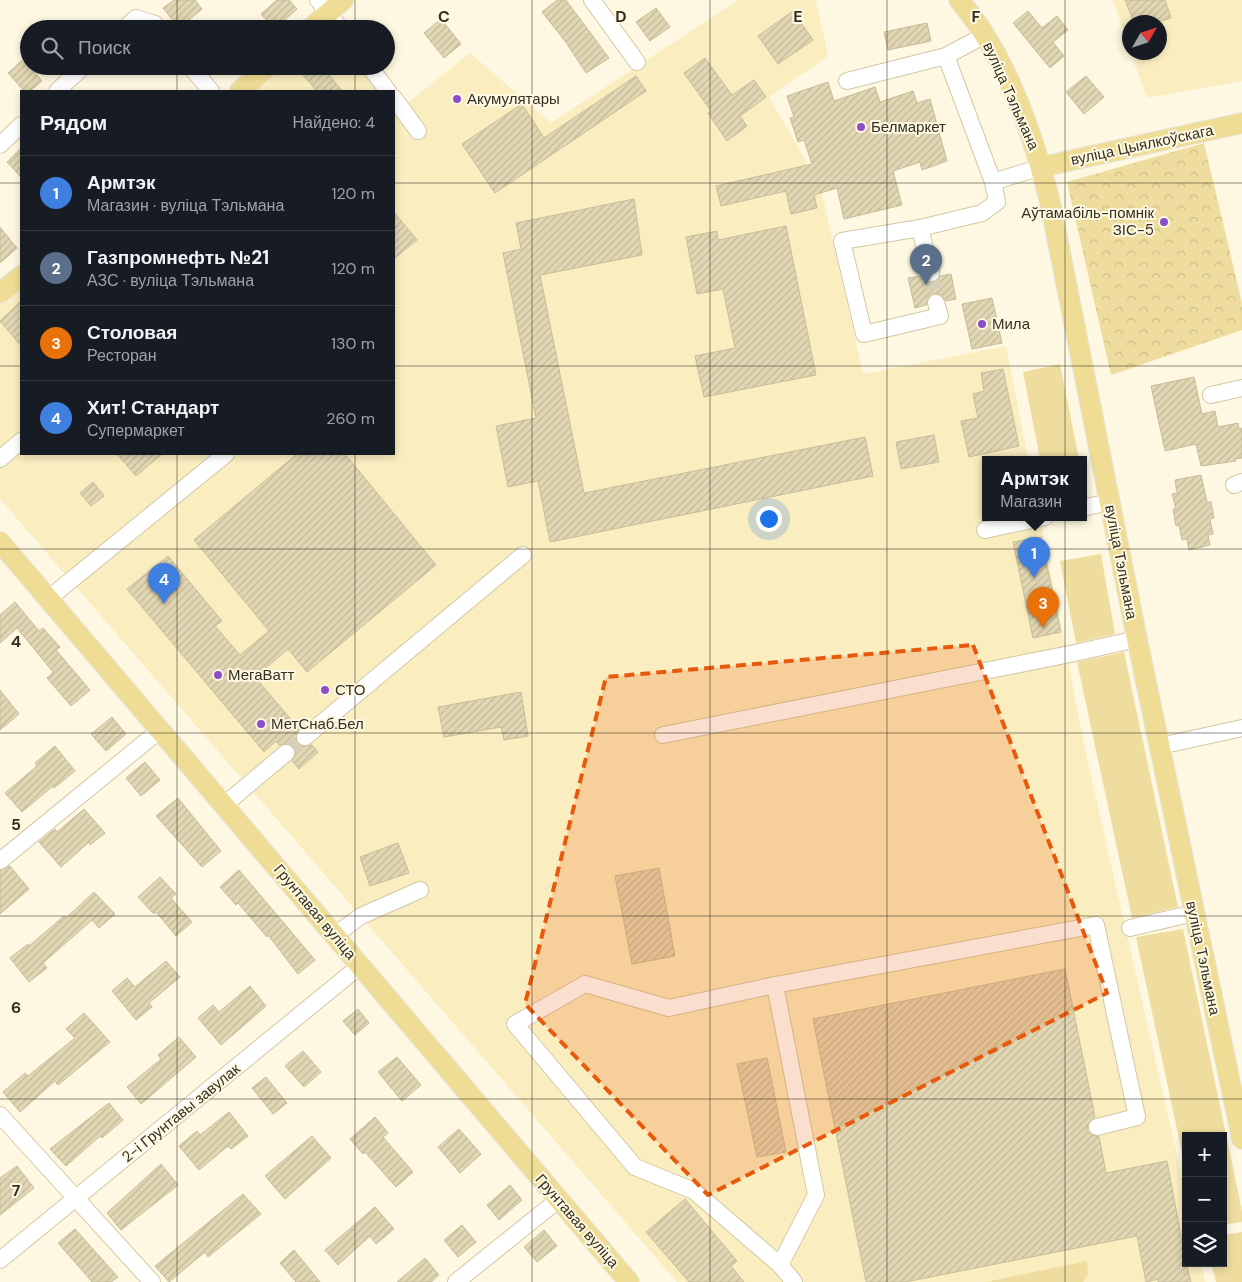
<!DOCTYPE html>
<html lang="ru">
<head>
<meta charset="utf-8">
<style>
  :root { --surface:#171b24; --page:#20242c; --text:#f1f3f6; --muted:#9ea1a6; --line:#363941; --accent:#8a4fc6 }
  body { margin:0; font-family:"DM Sans",sans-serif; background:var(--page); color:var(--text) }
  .controls { position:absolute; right:15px; bottom:15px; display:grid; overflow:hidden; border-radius:0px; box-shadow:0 2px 8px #0003 }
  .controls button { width:45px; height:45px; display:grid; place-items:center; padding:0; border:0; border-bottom:1px solid var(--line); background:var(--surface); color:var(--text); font:25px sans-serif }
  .compass { position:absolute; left:1122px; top:15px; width:45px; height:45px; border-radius:50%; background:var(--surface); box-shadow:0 2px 8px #0003; rotate:51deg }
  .you { position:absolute; left:768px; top:518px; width:18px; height:18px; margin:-12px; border:4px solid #fff; border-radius:50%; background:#1a73e8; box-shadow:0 0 0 8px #1a73e833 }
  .badge { display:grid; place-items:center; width:32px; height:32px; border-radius:50%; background:var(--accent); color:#fff; font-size:16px; font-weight:700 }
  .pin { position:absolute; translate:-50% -41px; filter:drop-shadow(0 1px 2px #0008) }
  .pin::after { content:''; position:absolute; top:26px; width:18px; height:15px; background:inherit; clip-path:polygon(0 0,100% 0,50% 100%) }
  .popup { position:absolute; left:982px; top:456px; width:105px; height:65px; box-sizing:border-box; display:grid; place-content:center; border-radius:0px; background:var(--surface); filter:drop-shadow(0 1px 4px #0005); font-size:16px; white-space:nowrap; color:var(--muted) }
  .popup b { font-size:19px; color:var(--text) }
  .popup::after { content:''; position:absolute; left:50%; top:100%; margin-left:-10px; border:10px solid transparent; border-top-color:var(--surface) }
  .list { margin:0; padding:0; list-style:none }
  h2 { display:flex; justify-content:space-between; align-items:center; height:65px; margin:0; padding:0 20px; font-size:21px }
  h2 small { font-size:16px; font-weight:400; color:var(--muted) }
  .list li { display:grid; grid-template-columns:32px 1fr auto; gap:15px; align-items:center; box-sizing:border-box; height:75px; padding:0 20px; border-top:1px solid var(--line) }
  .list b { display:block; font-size:19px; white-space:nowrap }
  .list p { margin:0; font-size:16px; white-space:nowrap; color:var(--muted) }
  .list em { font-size:16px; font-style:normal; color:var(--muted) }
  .icon { flex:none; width:28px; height:28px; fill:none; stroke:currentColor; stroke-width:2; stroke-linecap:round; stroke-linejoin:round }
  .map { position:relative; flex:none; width:1242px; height:1282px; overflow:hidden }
  .search { position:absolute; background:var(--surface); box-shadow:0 2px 8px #0003; left:20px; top:20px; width:375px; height:55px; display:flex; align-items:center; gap:12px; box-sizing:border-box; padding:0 18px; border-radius:28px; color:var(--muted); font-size:19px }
  .panel { position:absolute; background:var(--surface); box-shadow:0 2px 8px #0003; left:20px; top:90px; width:375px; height:365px; border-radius:0px }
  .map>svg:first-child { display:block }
  .built { fill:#faedc0 }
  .grass { fill:#efdd9f }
  .park { fill:url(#park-crowns) }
  .building { fill:url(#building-hatch); stroke:#c7bd99 }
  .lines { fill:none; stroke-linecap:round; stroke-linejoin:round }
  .minor-tunnel { stroke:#d6d0bb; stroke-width:16; stroke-dasharray:16 8; stroke-linecap:butt }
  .minor-casing { stroke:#d3c8a4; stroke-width:18 }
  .major-casing { stroke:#e7e6e4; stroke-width:22 }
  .minor { stroke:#fff; stroke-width:16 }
  .major { stroke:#f0dd95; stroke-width:20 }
  .marked { fill:#e8590c; fill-opacity:0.2; stroke:#e8590c; stroke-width:4; stroke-dasharray:10 6; stroke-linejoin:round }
  .grid { fill:none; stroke:#343021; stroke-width:1; stroke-opacity:0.55 }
  .poi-dot { fill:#8a4fc6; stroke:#fef8e2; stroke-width:2 }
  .labels { text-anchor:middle; stroke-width:4; stroke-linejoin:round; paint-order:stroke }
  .street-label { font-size:15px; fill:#343021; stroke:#fef8e2 }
  .poi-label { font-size:15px; fill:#343021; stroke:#fef8e2; text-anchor:start }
  .grid-label { font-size:16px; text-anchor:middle; font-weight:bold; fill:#343021; stroke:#fef8e2; stroke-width:4; stroke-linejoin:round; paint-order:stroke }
</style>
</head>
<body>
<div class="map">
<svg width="1242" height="1282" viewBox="0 0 1242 1282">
  <defs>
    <pattern id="park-crowns" width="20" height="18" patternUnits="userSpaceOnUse" patternTransform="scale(1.25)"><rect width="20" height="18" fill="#efdd9f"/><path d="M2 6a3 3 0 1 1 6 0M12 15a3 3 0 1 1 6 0" fill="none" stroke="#cebe89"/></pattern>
    <pattern id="building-hatch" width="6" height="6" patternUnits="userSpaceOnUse" patternTransform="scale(1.25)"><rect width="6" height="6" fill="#e2d7b3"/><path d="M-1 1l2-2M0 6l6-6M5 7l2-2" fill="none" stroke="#c2b99a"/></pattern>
  </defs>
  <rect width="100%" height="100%" fill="#fef8e2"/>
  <!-- built -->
  <path class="built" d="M738,0H816L828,56L769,97L820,185L863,374L1006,346L1028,459H985V517H1040L1086,754L1186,1195V1263H1201L1205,1282H677L0,499V301L21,283V454H394V112L395,113L470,53L551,123Z
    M1113,0H1242V81L1147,98L1131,53L1160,52V22H1130L1129,47Z
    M281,66H359L378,91H251Z"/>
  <!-- grass -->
  <path class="grass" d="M1060,364L1079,459H1040L1023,372Z
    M1101,554L1115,634L1076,643L1060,561Z
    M1124,652L1178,907L1132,918L1077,662Z
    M1183,929L1242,1211V1222L1223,1225V1136H1186V1172L1136,937Z
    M1242,1232V1282H1216L1211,1263H1223V1235Z
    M1087,1261L1088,1274L1083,1282H986Z"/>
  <!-- park -->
  <path class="park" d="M1204,143L1242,303V330L1111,375L1067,182Z"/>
  <!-- building -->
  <path class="building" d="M174,0H195L202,9L179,28L163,8Z
    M277,0H289L297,9L274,29L261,14Z
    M557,0H566L609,58L586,73L565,41L542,12Z
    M1125,0H1165L1171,18L1158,22H1134Z
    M656,8L670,27L650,41L636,22Z
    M793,11L813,40L778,64L758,36Z
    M1028,11L1042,28L1057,16L1068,30L1053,42L1064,56L1050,68L1013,23Z
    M441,19L461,44L444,58L424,33Z
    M927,23L931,41L888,50L884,32Z
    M705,58L732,95L754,80L766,97L740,116L747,126L727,141L708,113L711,111L684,73Z
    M24,59L42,81L30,91H24L8,73Z
    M313,66H322L342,91H317L303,75Z
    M636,76L646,91L495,193L462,144L522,104L544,138Z
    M1086,76L1104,97L1084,114L1066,92Z
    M828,82L834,101L875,87L880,102L913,91L917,103L930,99L947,161L922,170L920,162L893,171L902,205L844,219L837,188L814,195L817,208L791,214L786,191L721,206L716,186L812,164L804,140L798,142L790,118L794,117L787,96Z
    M21,148V177L7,162Z
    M634,199L642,255L540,275L584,493L865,437L873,476L550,542L538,481L508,487L496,426L536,418L503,253L521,249L516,223Z
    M394,212L417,240L394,259Z
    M786,226L816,375L704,397L695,356L735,348L723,289L697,294L686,237L717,231L718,240Z
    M0,227L17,248L0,263Z
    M951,274L956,299L946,301L942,295L934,293L928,297L926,305L915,308L908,278L921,276L924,280L933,283L940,276Z
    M992,298L1002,343L972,349L962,304Z
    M21,301V346L0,321Z
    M1003,369L1019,446L969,457L961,421L978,418L973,394L984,391L981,373Z
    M1194,377L1202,414L1215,411L1218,427L1238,423L1239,429L1242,428V458L1235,459L1236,461L1201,466L1196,444L1165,451L1151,386Z
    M934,435L939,462L901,469L896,442Z
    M117,454H162L136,476Z
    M297,454H345L436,565L307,672L288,649L255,677L299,729L296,734L297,743L302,746L312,745L318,752L299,769L292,761L296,752L290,744L279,745L276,741L264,752L127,589L168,556L222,621L215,626L240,655L269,631L194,540Z
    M1201,475L1207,502H1211L1214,518L1210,519L1213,534L1208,535L1210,545L1189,550L1187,539L1182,540L1179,525L1176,526L1173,509H1176L1172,494L1177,493L1175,480Z
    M93,482L104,496L91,506L80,493Z
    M1041,537L1061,632L1033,638L1013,542Z
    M15,602L39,631L43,628L60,647L56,650L90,690L71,706L47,678L53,672L17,628L0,643V615Z
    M0,690L19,714L0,730Z
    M521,692L528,736L504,740L501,727L444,737L438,707Z
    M112,717L126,734L106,751L91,734Z
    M55,746L75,771L54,788L53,786L22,812L5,793L37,766L35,763Z
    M145,762L160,780L141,796L126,778Z
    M178,798L221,851L202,867L156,816Z
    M84,809L105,833L90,845L89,842L61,867L39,842L55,829L57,832Z
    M398,843L409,873L370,886L360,857Z
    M10,866L29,889L0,914V871Z
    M659,868L675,956L632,964L615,876Z
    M239,870L315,960L298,974L268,935L267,937L238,903L236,905L220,887Z
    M160,877L176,894L171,898L192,922L176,936L156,912L154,914L138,897Z
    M94,892L115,914L99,928L92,920L43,963L47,968L29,982L10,958L28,944L29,946L64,916L66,918Z
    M166,961L180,977L149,1003L152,1007L136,1020L112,991L127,978L135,987Z
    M1065,969L1095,1117L1088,1124L1087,1130L1090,1134L1099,1137L1106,1173L1167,1161L1186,1263L1191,1282H1158V1279L1146,1282L1137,1236L905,1282H866L813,1019Z
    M250,986L266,1006L221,1045L198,1018L213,1005L219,1012Z
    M358,1009L369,1023L355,1035L343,1021Z
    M84,1013L110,1042L58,1085L55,1081L20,1112L3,1092L25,1073L28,1076L75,1038L66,1029Z
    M179,1037L196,1057L141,1104L127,1087L161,1059L158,1055Z
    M303,1051L321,1072L304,1087L285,1066Z
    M397,1057L421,1085L402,1101L378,1072Z
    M767,1058L786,1152L757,1157L737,1064Z
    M266,1077L287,1103L273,1114L252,1088Z
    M109,1103L123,1120L102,1138L100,1136L66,1166L50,1149Z
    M229,1112L248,1136L231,1149L228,1146L199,1170L179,1146L197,1131L200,1135Z
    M375,1117L388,1133L383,1137L413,1172L396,1187L365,1152L363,1154L350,1139Z
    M459,1129L481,1154L460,1173L438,1147Z
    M312,1136L331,1158L285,1199L265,1176Z
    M161,1164L178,1185L121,1230L107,1213Z
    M17,1166L34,1188L0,1215V1178Z
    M510,1185L522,1200L499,1220L487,1205Z
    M243,1194L261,1214L208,1257L205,1252L169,1282L155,1266Z
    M685,1199L737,1261L731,1266L744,1282H689L646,1232Z
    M375,1207L394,1229L376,1244L370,1236L338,1265L325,1250Z
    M462,1225L476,1242L458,1257L444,1240Z
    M75,1229L118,1277L111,1282H92L58,1243Z
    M544,1230L557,1246L537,1262L524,1247Z
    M294,1250L320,1282H296L280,1263Z
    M425,1258L439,1275L431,1282H397Z"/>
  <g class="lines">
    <!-- minor-tunnel -->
    <path class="minor-tunnel" d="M931,273L936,303
      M286,753L305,737"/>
    <!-- minor casing -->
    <g class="minor-casing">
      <path id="minor" d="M318,0L341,29
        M592,0L637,62
        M124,29L136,18L155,24L158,29
        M946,56L985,35
        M190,66L211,91
        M369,66L388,91
        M847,81L946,56L993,182
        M57,91L84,66
        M394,98L418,131
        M0,145L21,125
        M920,228L931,273
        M936,303L940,316L864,334L842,241L920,228L982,213L997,202L993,182L1041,167
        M1211,395L1242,388
        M0,459L21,441
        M1234,485L1242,482
        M1083,508L1109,502
        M985,530L1045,517
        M48,599L226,454
        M663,735L1070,654L1137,639
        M305,737L523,555
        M1160,746L1242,728
        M224,805L286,753
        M0,861L160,730
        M1130,928L1194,913
        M335,935L361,916L420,890
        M775,985L1096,925L1137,1117L1097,1127
        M0,1115L152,1282
        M0,1260L361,965
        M780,1265L816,1195L775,985L669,1008L585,984L515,1024L635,1167L694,1191L780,1265L794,1282
        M456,1282L558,1200"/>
    </g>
    <!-- major casing -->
    <g class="major-casing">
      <path id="major" d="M959,0C968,11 977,22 984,34C1015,83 1036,146 1050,202L1137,639L1242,1139
        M310,29L343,0
        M240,91L268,66
        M1041,167L1242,123
        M0,293L21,276
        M0,542L629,1282"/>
    </g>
    <!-- minor -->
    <use href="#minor" class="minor"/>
    <!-- major -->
    <use href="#major" class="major"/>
  </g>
  <!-- marked area -->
  <path class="marked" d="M973,645L1107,993L708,1195L525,1004L606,677Z"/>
  <!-- grid -->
  <path class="grid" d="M177,0V29M355,0V29M532,0V1282M710,0V1282M887,0V1282M1065,0V1282M177,66V91M355,66V91M0,183H21M394,183H1242M0,366H21M394,366H1242M177,454V1282M355,454V1282M0,549H1242M0,733H1242M0,916H1242M0,1099H1242"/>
  <!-- markers -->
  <g class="poi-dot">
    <circle cx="457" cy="99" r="5"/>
    <circle cx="861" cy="127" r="5"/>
    <circle cx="1164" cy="222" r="5"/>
    <circle cx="982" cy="324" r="5"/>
    <circle cx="218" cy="675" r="5"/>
    <circle cx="325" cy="690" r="5"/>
    <circle cx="261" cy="724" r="5"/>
  </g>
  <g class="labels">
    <!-- street labels -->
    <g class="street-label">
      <text transform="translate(1011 96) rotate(66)" y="5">вуліца Тэльмана</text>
      <text transform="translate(1142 145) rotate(-12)" y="5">вуліца Цыялкоўскага</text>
      <text transform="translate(1121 562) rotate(79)" y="5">вуліца Тэльмана</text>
      <text transform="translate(315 912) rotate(50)" y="5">Грунтавая вуліца</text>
      <text transform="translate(1203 958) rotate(78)" y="5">вуліца Тэльмана</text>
      <text transform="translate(181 1113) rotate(-39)" y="5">2-і Грунтавы завулак</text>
      <text transform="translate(577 1221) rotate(49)" y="5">Грунтавая вуліца</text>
    </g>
    <!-- poi labels -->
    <g class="poi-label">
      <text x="467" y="104">Акумулятары</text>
      <text x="871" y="132">Белмаркет</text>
      <text x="1154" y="218" text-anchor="end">Аўтамабіль-помнік<tspan x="1154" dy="17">ЗІС-5</tspan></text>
      <text x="992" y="329">Мила</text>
      <text x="228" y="680">МегаВатт</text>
      <text x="335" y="695">СТО</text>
      <text x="271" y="729">МетСнаб.Бел</text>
    </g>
  </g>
  <g class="grid-label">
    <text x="444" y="22">C</text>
    <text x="621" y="22">D</text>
    <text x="798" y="22">E</text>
    <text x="976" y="22">F</text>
    <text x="16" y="647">4</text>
    <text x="16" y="830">5</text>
    <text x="16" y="1013">6</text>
    <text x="16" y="1196">7</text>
  </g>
</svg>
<div class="controls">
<button>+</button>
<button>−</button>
<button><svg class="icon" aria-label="layers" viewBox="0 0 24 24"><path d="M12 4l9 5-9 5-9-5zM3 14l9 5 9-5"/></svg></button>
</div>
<svg class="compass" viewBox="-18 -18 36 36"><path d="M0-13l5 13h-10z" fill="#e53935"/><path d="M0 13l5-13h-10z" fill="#9ea1a6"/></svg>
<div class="you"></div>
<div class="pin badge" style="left:1034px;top:578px;background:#3f7fe0">1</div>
<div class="popup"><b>Армтэк</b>Магазин</div>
<div class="pin badge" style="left:926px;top:285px;background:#5c6f8a">2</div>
<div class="pin badge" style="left:1043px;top:628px;background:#e8710a">3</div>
<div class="pin badge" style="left:164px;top:604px;background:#3f7fe0">4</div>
<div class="search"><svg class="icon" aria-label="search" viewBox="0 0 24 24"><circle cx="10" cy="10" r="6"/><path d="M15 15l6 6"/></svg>Поиск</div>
<section class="panel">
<h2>Рядом<small>Найдено: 4</small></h2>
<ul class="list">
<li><span class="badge" style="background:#3f7fe0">1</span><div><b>Армтэк</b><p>Магазин · вуліца Тэльмана</p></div><em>120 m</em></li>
<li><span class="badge" style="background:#5c6f8a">2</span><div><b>Газпромнефть №21</b><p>АЗС · вуліца Тэльмана</p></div><em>120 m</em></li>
<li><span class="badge" style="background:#e8710a">3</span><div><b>Столовая</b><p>Ресторан</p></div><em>130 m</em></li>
<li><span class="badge" style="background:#3f7fe0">4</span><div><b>Хит! Стандарт</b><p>Супермаркет</p></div><em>260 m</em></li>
</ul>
</section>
</div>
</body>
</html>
